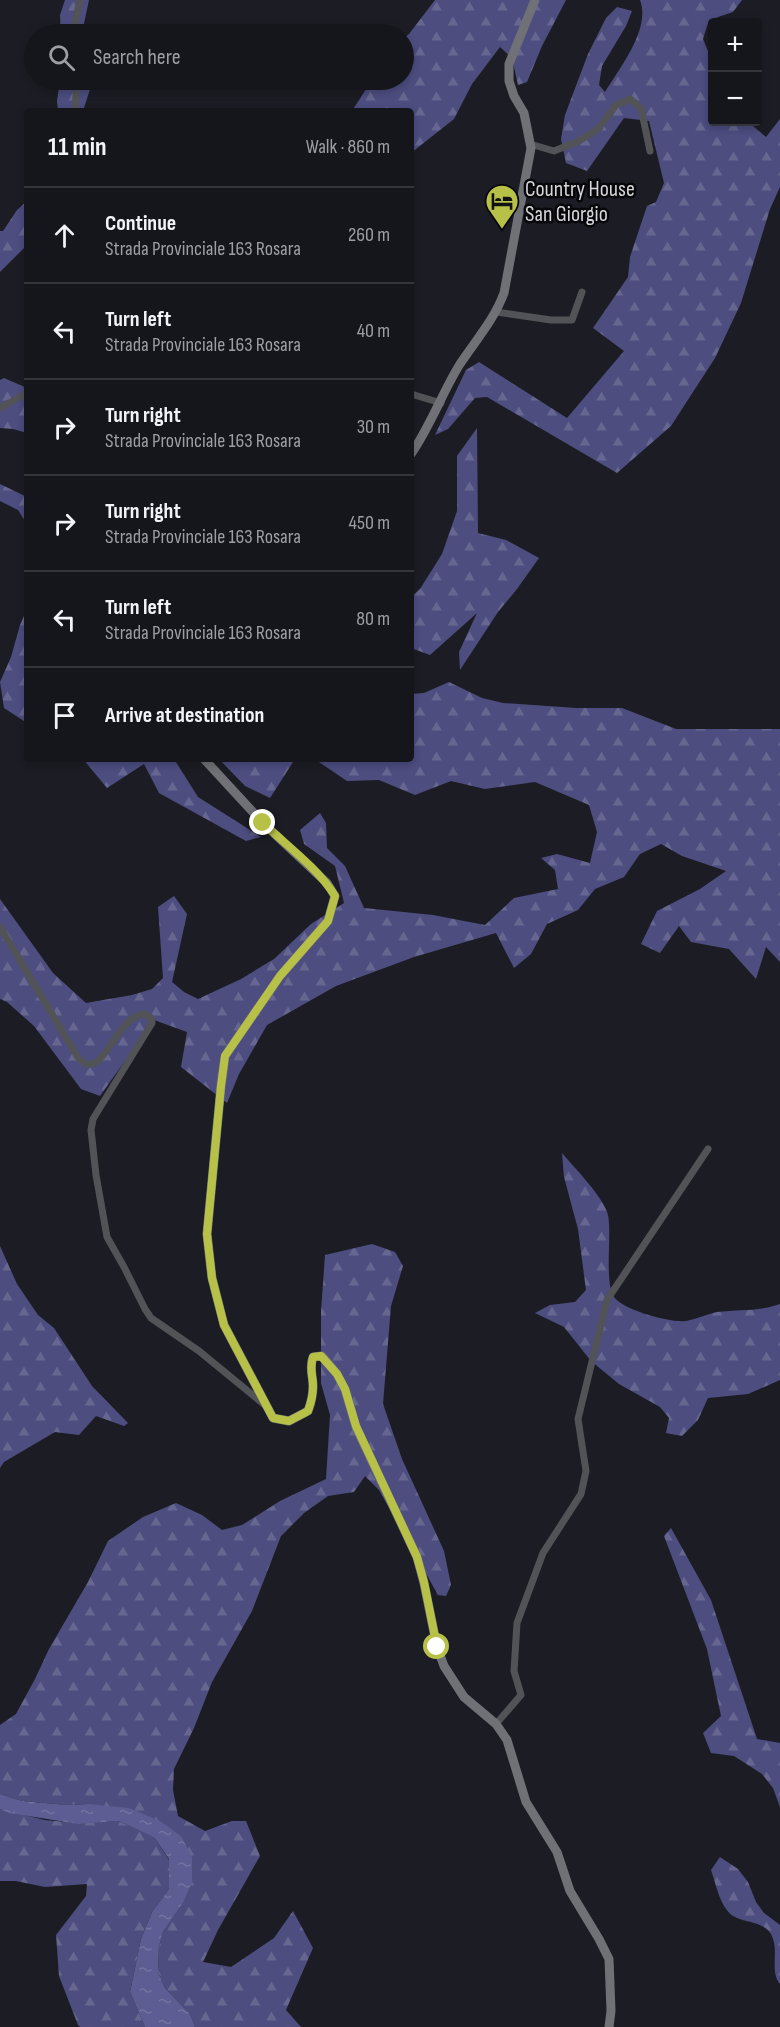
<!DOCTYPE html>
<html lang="en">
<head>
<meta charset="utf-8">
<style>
  :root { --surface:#15161b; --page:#222328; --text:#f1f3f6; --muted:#9d9fa3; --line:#34353a }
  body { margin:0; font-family:"Sofia Sans Condensed",sans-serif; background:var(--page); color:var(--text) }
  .controls { position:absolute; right:18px; top:18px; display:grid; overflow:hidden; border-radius:6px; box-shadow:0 3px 9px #0003 }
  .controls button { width:54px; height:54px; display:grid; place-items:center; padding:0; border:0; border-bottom:2px solid var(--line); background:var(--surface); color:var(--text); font:30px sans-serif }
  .stop { position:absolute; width:18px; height:18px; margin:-14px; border:4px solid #b8c147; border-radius:50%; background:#fff }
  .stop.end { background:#b8c147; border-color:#fff; box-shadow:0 2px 6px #0008 }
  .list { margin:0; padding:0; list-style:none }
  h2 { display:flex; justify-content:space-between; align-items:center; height:78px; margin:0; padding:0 24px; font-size:26px }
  h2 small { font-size:20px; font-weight:400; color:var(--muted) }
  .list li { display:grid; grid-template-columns:39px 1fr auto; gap:18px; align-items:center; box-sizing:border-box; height:96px; padding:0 24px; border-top:2px solid var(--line) }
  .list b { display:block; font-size:22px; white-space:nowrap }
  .list p { margin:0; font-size:20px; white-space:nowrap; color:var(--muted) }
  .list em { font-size:20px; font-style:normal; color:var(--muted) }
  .icon { flex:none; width:33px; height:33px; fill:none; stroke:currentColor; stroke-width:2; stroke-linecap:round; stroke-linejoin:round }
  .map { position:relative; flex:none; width:780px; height:2027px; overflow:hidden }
  .search { position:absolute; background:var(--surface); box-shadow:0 3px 9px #0003; left:24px; top:24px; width:390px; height:66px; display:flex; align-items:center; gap:15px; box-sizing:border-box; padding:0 21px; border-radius:33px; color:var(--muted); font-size:22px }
  .panel { position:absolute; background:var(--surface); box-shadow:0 3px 9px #0003; left:24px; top:108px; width:390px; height:654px; border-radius:6px }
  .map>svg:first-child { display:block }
  .forest { fill:url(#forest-firs) }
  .water { fill:url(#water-ripples) }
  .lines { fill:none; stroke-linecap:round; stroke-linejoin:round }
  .street { stroke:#525357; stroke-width:7 }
  .secondary { stroke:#707177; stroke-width:9 }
  .route { stroke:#b8c147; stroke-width:8 }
  .labels { text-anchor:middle; stroke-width:5; stroke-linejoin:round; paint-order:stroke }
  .poi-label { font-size:22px; fill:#d6d6db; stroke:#07070a; text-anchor:start }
</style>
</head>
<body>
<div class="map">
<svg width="780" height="2027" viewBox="0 0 780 2027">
  <defs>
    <pattern id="forest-firs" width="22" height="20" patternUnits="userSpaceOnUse" patternTransform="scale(1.5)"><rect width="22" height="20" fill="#4d4d80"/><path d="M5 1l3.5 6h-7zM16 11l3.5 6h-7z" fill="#666691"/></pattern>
    <pattern id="water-ripples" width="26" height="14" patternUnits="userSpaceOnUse" patternTransform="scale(1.5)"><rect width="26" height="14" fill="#5d5d93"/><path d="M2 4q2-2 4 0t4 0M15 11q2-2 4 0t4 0" fill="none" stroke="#7474a2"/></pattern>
  </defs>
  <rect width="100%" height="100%" fill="#1c1d24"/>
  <!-- forest -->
  <path class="forest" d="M65,0H89L83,28L84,34H61L60,15Z
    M435,0H566L542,46L527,82L518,85L512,58L500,47L472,84L454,119L411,153V111H352L372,80H404V38L409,34Z
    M640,0H742L733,12L709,20L703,39L712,61V122H748L766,137L780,119V187L770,209L741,303L715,358L671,426L617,473L487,397L475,398L448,429L435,435L466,370L479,362L567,418L624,351L593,328L628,277L630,257L647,206L656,202L664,183L649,121L624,118L587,171L566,163L561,139L565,115L588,54L606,18L617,7L632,11L626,26L602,66L599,85L605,92C620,67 651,29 640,0Z
    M60,80H93L83,111H58L57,101Z
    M27,201V245L0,272V231H3L17,210Z
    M4,378L27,388V433L13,429L0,428V380Z
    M477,428L478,533L506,540L539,558L517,589L498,612L460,670L459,652L477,613L430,655L411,648V597L420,589L442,554L457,511V456Z
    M0,484L27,497V524L18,510L0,501Z
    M27,609V723L4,708L0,682L11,657L20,625Z
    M449,682L482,698L503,703L576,708H622L676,729H780V962L766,947L756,979L729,949L691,942L679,926L660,953L641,944L657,911L700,889L726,871L682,856L661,844L640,854L624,877L595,889L578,910L547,924L531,954L514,968L496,933L414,957L336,986L267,1025L239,1074L227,1103L181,1067L187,1032L154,1020L100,1096L81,1089L34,1026L7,1002L0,999V899L53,973L86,1003L132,995L152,989L163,978L158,907L174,896L187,914L172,982L184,992L198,999L241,979L274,959L311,924L344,903L335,866L304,844L300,830L320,813L326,823L327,848L345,866L364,908L433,915L485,925L514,898L558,889L555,870L541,858L557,854L590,863L597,832L589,805L535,782L485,789L451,781L415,795L379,780L347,781L316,760L295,759L270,798L245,786L219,759H411V694L424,693Z
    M83,759H174L198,797L261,837L246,841L159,793L144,764L107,788Z
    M562,1153C573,1166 605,1199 608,1215C612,1235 604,1281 614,1297C623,1310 670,1323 686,1321C697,1319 707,1314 717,1312C740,1309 757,1312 780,1304V1380L748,1394L708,1398L698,1420L682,1436L666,1433L669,1418L660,1407L619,1384L591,1361L564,1327L535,1313L550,1305L575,1302L586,1290L578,1229L564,1177Z
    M372,1244L395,1252L403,1266L391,1306L383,1404L402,1459L444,1551L451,1585L446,1596L438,1595L379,1490L365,1476L354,1492L328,1496L304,1513L281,1536L252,1611L212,1682L194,1728L174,1769L173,1790L178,1816L205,1831L232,1821H246L260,1856L218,1930L203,1962L231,1967L274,1938L293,1911L313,1948L286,2010L301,2027H195L190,2014L165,1988L158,1972L159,1946L163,1932L183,1903L192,1857L88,1804L68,1805L22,1801L0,1794V1725L16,1714L35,1679L49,1649L88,1582L108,1541L143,1517L176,1503L202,1515L222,1530L242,1525L280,1501L326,1479L330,1415L321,1383V1312L325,1255Z
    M0,1246L17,1284L38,1315L54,1328L92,1386L128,1423L124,1426L96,1416L79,1435L55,1432L4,1462L0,1468Z
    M671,1528L711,1600L757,1739L780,1743V1807L773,1788L762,1774L734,1756L711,1753L703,1733L721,1716L707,1649L664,1536Z
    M0,1809L45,1820L78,1823L118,1821L154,1837L169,1860V1889L152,1912L141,1939L130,1992L145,2027H80L78,2025L59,1976L56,1935L86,1896L87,1884L45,1887L16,1881H0Z
    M720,1857L738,1869L748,1882L756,1902L764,1913L780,1925V1984C769,1971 780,1950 771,1934C763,1921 745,1923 733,1916C720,1907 716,1884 711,1870Z"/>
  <!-- water -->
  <path class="water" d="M0,1794L22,1801L68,1805L88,1804L129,1808L160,1821L181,1836L192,1857V1882L183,1903L163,1932L159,1946L158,1972L165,1988L190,2014L195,2027H145L130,1992L141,1939L152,1912L169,1889V1859L154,1837L118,1821L78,1824L10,1813L0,1809Z"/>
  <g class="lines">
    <!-- street -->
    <path class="street" d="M74,34V28L80,0
      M75,111L77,80
      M530,144L554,151L579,141L599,128L616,105L630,99L641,108L650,151
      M496,312L551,320H572L582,292
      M411,394L441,403
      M0,408L27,393
      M0,927L77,1056C102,1089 115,1014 145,1014L151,1018L152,1023L93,1119L91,1130L96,1175L107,1237L124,1267L145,1309L151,1318L199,1351L266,1406
      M496,1724L521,1695L514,1671L517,1623L543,1553L581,1494L586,1471L578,1419L607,1300L708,1149"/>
    <!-- secondary -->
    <path class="secondary" d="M411,454C431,425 442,393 460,364C476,340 494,320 504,293L531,148L524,113L514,96L509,81V64L535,0
      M204,759L263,823L327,883L335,896L328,921L280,976L225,1056L221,1086L207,1234L212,1278L224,1325L273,1418L289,1421L308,1411C311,1403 313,1395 313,1386C313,1376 309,1368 313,1357L322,1356L337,1374L345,1389L356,1427L417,1557L424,1583L437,1647L444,1666L464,1697L496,1724L507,1740L526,1802L557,1852L570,1891L599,1939L609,1959L611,2011L609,2027"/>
  </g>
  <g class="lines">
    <!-- route -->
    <path class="route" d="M263,823C287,846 317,867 335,896L328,921L280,976L225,1056L221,1086L207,1234L212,1278L224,1325L273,1418L289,1421L308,1411C311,1403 313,1395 313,1386C313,1376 309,1368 313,1357L321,1356L337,1374L345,1389L356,1426L417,1557L424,1582L437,1647"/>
  </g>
  <!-- icons -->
  <defs>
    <g id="hotel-pin" transform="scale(1.725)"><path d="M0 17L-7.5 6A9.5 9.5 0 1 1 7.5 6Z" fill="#b8c147" stroke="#07070a"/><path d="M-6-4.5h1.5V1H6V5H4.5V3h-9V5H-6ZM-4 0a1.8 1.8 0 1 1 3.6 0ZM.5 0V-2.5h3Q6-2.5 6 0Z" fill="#111"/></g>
  </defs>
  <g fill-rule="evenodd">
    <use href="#hotel-pin" x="502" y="201"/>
  </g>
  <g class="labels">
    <!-- poi labels -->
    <g class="poi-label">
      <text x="525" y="196">Country House<tspan x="525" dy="25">San Giorgio</tspan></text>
    </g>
  </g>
</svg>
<div class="controls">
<button>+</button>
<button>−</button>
</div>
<div class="stop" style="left:437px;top:1647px"></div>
<div class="stop end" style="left:263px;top:823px"></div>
<div class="search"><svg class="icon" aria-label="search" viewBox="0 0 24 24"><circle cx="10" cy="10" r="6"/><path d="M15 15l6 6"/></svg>Search here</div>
<section class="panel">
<h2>11 min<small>Walk · 860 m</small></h2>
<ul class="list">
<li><svg class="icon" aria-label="ahead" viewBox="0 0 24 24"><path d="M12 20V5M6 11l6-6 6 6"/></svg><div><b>Continue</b><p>Strada Provinciale 163 Rosara</p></div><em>260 m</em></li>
<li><svg class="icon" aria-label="left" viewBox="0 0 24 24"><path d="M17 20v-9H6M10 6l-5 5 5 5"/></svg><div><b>Turn left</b><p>Strada Provinciale 163 Rosara</p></div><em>40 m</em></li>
<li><svg class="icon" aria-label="right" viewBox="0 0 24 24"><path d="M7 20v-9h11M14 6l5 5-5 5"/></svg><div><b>Turn right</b><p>Strada Provinciale 163 Rosara</p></div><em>30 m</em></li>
<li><svg class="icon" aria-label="right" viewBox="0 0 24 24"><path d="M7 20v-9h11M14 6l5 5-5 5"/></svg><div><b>Turn right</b><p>Strada Provinciale 163 Rosara</p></div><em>450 m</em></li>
<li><svg class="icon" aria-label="left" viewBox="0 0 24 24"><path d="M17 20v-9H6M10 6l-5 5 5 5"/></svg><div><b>Turn left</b><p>Strada Provinciale 163 Rosara</p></div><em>80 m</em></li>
<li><svg class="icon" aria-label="arrive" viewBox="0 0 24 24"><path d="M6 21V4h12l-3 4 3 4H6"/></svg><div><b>Arrive at destination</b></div></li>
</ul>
</section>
</div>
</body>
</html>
